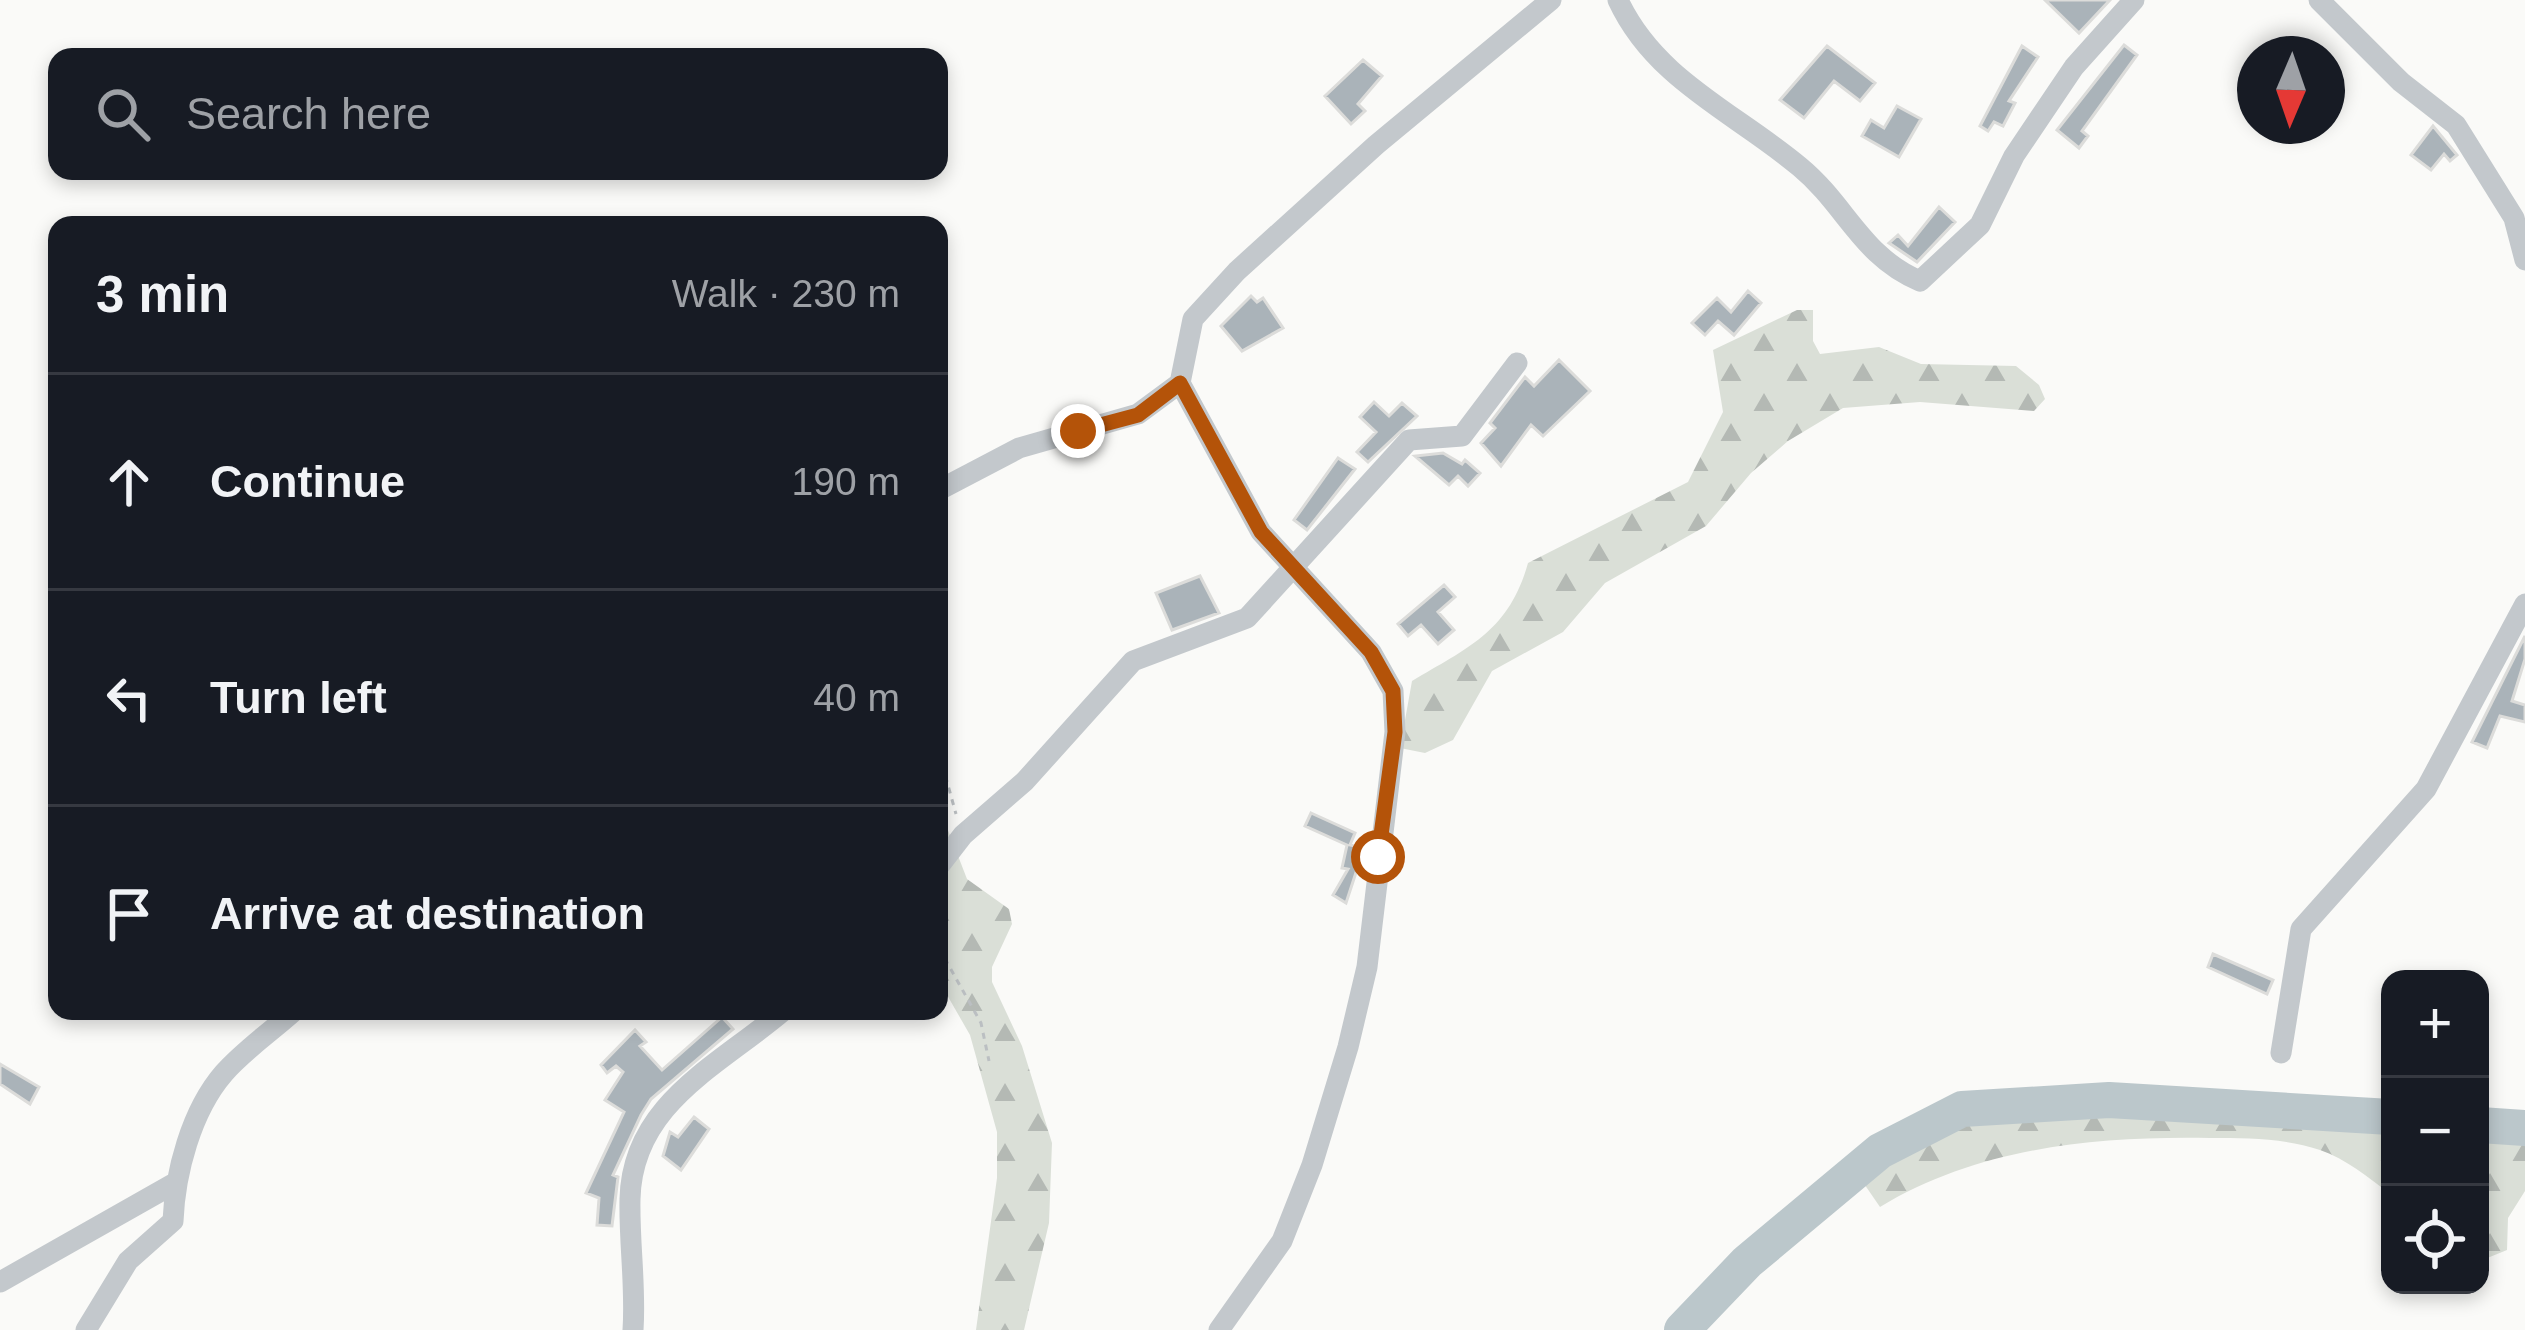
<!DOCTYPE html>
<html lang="en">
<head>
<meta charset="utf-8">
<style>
  :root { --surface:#171b24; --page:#20242c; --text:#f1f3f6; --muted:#9ea1a6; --line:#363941 }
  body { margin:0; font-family:Arial,sans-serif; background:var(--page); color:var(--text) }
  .controls { position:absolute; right:36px; bottom:36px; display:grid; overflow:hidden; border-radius:24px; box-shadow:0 6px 18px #0003 }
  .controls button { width:108px; height:108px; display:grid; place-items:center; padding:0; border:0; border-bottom:3px solid var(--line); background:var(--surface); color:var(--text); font:60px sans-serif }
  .compass { position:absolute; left:2237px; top:36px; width:108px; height:108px; border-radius:50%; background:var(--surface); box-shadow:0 6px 18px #0003; rotate:182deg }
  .stop { position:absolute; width:36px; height:36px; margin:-27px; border:9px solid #b45309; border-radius:50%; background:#fff }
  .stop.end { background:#b45309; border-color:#fff; box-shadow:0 3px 12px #0008 }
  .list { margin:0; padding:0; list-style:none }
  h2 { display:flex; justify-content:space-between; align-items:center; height:156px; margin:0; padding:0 48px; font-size:51px }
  h2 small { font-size:39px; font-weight:400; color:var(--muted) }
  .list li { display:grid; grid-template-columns:78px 1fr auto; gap:36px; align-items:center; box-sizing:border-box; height:216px; padding:0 48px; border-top:3px solid var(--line) }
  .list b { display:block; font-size:45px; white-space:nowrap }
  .list em { font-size:39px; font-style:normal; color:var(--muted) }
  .icon { flex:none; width:66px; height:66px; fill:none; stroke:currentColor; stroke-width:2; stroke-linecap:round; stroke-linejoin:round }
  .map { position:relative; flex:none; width:2525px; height:1330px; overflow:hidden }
  .search { position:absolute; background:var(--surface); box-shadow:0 6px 18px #0003; left:48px; top:48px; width:900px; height:132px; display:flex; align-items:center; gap:30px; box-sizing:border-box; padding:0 42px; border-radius:24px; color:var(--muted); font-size:45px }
  .panel { position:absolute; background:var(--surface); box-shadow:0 6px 18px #0003; left:48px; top:216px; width:900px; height:804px; border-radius:24px }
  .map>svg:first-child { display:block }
  .forest { fill:url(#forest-firs) }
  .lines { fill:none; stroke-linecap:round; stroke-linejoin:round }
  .river { stroke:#bbc7cb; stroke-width:36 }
  .building { fill:#aab3b9; stroke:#dcdcda; stroke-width:3 }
  .path { stroke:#bbbfc2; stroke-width:3; stroke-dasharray:6 6; stroke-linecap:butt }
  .minor { stroke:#c3c8cc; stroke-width:21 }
  .route { stroke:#b45309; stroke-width:15 }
</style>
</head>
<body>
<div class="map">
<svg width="2525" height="1330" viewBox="0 0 2525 1330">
  <defs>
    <pattern id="forest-firs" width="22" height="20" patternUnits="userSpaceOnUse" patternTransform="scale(3)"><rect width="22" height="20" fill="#dadfd7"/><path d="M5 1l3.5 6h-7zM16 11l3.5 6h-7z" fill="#b4b9b4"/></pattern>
  </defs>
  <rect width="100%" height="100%" fill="#fafaf8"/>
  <!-- forest -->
  <path class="forest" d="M1797,310H1813V341L1820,354L1879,347L1921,364L2016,366L2039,385L2045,399L2034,411L1920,402L1843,408L1788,441L1751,473L1706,526L1605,583L1563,632L1492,671L1453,740L1425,753L1400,748L1412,681C1469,647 1509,631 1528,563L1688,482L1723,412L1713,350Z
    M939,807L967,879L1009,909L1012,924L992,967V982L1022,1046L1052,1143L1049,1223L1024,1330H976L997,1178V1132L970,1035L939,981Z
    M2109,1103L2390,1129V1194C2368,1177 2346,1159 2320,1150C2284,1138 2247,1138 2210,1138C2097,1136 1979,1147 1880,1207L1858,1175C1940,1109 2010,1112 2109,1103Z
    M2480,1140L2525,1142V1191L2508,1218L2507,1250L2480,1261Z"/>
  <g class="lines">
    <!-- river -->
    <path class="river" d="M2480,1125L2525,1128
      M1682,1330L1747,1262L1880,1151L1962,1109L2109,1100L2390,1117"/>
  </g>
  <!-- building -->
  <path class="building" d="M2045,0H2110L2079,33Z
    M2124,45L2137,55L2082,131L2088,136L2079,148L2057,130Z
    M1827,46L1875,83L1860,101L1834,81L1804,118L1780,100Z
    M2022,46L2038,57L2009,101L2015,103L2003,126L1994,122L1988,131L1980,126Z
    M1363,60L1382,76L1358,104L1365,111L1351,124L1325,96Z
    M1897,106L1921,119L1899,157L1862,136L1871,120L1884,128Z
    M2433,126L2457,155L2450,161L2444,154L2431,170L2411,155Z
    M1939,207L1955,222L1917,262L1889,243L1898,235L1908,246Z
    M1748,291L1761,303L1734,335L1718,321L1705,335L1692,323L1717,298L1731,312Z
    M1251,296L1257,302L1263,298L1283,328L1242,351L1221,326Z
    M1559,360L1590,391L1543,436L1531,425L1501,466L1481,443L1495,428L1490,423L1525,377L1534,386Z
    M1374,402L1389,416L1402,403L1417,416L1368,462L1357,452L1376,432L1360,417Z
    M1443,453L1462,464L1465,460L1480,473L1468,486L1458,476L1449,485L1415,456Z
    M1338,458L1355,469L1307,530L1294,520Z
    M1200,576L1219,613L1172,630L1156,593Z
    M1444,585L1455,597L1438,612L1454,630L1438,644L1421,625L1408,636L1398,624Z
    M2525,636V659L2512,701L2525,705V722L2500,716L2487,748L2472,742Z
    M1311,813L1355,833L1350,845L1364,848L1346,903L1333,895L1348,869L1342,868L1347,845L1305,826Z
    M2213,954L2273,980L2267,994L2208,967Z
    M722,1017L733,1029L651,1099L641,1115L613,1175L618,1177L612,1226L597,1225L599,1198L586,1193L624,1112L605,1100L623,1072L616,1066L607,1073L601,1065L635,1030L646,1042L640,1046L662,1070Z
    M0,1064L39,1087L30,1104L0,1084Z
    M694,1117L709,1129L681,1170L663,1156L670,1132L678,1137Z"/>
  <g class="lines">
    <!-- path -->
    <path class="path" d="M939,753L956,814
      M939,948L981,1023L989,1061"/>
    <!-- minor -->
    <path class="minor" d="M1618,0C1655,80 1736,113 1800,167C1846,205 1862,257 1920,281L1980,225L2014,156L2074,67L2134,0
      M2319,0L2401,82L2456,125L2514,218L2525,260
      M939,490L1019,448L1138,414L1180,383
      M939,866L963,835L1025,781L1133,661L1247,618L1409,440L1462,436L1517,363
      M2281,1053L2301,929L2426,789L2525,604
      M0,1282L175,1183
      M86,1330L128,1261L173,1221C175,1173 191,1111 224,1073C244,1050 272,1031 294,1011
      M633,1330C636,1286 629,1243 630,1199C632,1104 718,1066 783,1011
      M1219,1330L1282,1241L1312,1165L1348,1047L1367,967L1395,732L1393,691L1371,652L1261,532L1180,383L1193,319L1237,271L1376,145L1551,0"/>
  </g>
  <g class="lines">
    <!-- route -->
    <path class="route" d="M1078,431L1138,415L1180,383L1261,532L1371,652L1393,691L1395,732L1378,857"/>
  </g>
</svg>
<div class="controls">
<button>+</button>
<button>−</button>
<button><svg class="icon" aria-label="locate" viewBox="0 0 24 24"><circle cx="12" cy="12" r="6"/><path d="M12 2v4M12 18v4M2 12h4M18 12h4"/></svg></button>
</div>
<svg class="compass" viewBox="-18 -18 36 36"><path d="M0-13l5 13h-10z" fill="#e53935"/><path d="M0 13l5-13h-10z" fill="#9ea1a6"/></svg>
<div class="stop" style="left:1378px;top:857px"></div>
<div class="stop end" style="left:1078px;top:431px"></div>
<div class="search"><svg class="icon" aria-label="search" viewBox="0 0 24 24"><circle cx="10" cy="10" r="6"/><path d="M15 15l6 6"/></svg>Search here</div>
<section class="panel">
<h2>3 min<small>Walk · 230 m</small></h2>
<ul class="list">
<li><svg class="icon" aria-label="ahead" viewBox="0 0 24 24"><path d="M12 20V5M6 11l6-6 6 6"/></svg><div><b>Continue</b></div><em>190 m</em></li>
<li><svg class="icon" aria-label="left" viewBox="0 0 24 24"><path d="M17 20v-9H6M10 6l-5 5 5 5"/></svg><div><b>Turn left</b></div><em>40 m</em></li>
<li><svg class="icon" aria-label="arrive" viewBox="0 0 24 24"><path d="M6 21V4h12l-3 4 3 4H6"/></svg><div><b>Arrive at destination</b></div></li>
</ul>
</section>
</div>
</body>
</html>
